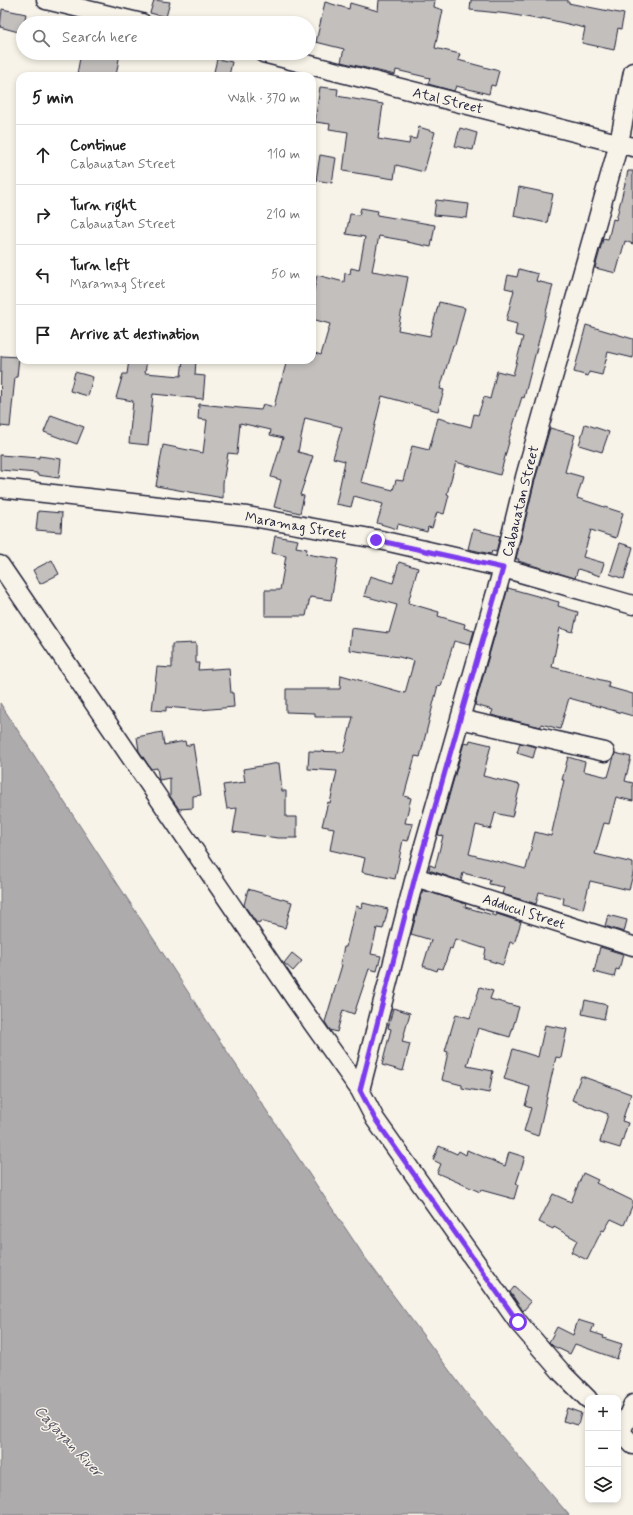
<!DOCTYPE html>
<html lang="en">
<head>
<meta charset="utf-8">
<style>
  :root { --surface:#fff; --page:#f2f2f2; --text:#222; --muted:#767676; --line:#e0e0e0 }
  body { margin:0; font-family:Mynerve,sans-serif; background:var(--page); color:var(--text) }
  .controls { position:absolute; right:12px; bottom:12px; display:grid; overflow:hidden; border-radius:8px; box-shadow:0 2px 6px #0003 }
  .controls button { width:36px; height:36px; display:grid; place-items:center; padding:0; border:0; border-bottom:1px solid var(--line); background:var(--surface); color:var(--text); font:20px sans-serif }
  .stop { position:absolute; width:12px; height:12px; margin:-9px; border:3px solid #7c3aed; border-radius:50%; background:#fff }
  .stop.end { background:#7c3aed; border-color:#fff; box-shadow:0 1px 4px #0008 }
  .list { margin:0; padding:0; list-style:none }
  h2 { display:flex; justify-content:space-between; align-items:center; height:52px; margin:0; padding:0 16px; font-size:17px }
  h2 small { font-size:13px; font-weight:400; color:var(--muted) }
  .list li { display:grid; grid-template-columns:26px 1fr auto; gap:12px; align-items:center; box-sizing:border-box; height:60px; padding:0 16px; border-top:1px solid var(--line) }
  .list b { display:block; font-size:15px; white-space:nowrap }
  .list p { margin:0; font-size:13px; white-space:nowrap; color:var(--muted) }
  .list em { font-size:13px; font-style:normal; color:var(--muted) }
  .icon { flex:none; width:22px; height:22px; fill:none; stroke:currentColor; stroke-width:2; stroke-linecap:round; stroke-linejoin:round }
  .map { position:relative; flex:none; width:633px; height:1515px; overflow:hidden }
  .search { position:absolute; background:var(--surface); box-shadow:0 2px 6px #0003; left:16px; top:16px; width:300px; height:44px; display:flex; align-items:center; gap:10px; box-sizing:border-box; padding:0 14px; border-radius:22px; color:var(--muted); font-size:15px }
  .panel { position:absolute; background:var(--surface); box-shadow:0 2px 6px #0003; left:16px; top:72px; width:300px; height:292px; border-radius:12px }
  .map>svg:first-child { display:block }
  .water { fill:#aeabad; stroke:#76747f }
  .building { fill:#c2bfbd; stroke:#22223b }
  .lines { fill:none; stroke-linecap:round; stroke-linejoin:round }
  .minor-casing { stroke:#22223b; stroke-width:21 }
  .minor { stroke:#f7f3e8; stroke-width:18 }
  .route { stroke:#7c3aed; stroke-width:5 }
  .labels { text-anchor:middle; stroke-width:3; stroke-linejoin:round; paint-order:stroke }
  .street-label { font-size:14px; fill:#22223b; stroke:#f7f3e8 }
  .water-label { font-size:15px; font-style:italic; fill:#535263; stroke:#f7f3e8 }
</style>
</head>
<body>
<div class="map">
<svg width="633" height="1515" viewBox="0 0 633 1515">
  <rect width="100%" height="100%" fill="#f7f3e8"/>
  <filter id="ink" filterUnits="userSpaceOnUse"><feTurbulence type="fractalNoise" baseFrequency=".025" numOctaves="2"/><feDisplacementMap in="SourceGraphic" scale="8" xChannelSelector="R" yChannelSelector="G"/><feConvolveMatrix kernelMatrix="1 2 1 2 8 2 1 2 1" color-interpolation-filters="sRGB"/></filter>
  <g filter="url(#ink)">
    <!-- water -->
    <path class="water" d="M0,703L218,1038L364,1256L479,1410L569,1515H0Z"/>
    <!-- building -->
    <path class="building" d="M154,0L170,2L166,17L150,13Z
      M379,0H435L434,7L443,10L435,48L460,54L458,60L499,71L495,86L491,85L489,94L456,86L454,91L428,84L430,78L396,70L395,75L341,62L344,49L316,42L325,2L349,9L350,3L378,11Z
      M471,0H568V3L624,14L621,29L618,28L614,50L582,43L585,28L542,18V20L509,14L470,10Z
      M2,9L26,14L22,33L0,27Z
      M81,53H120L116,76H85L77,74Z
      M217,59L232,62L229,76H213Z
      M320,87L338,89L337,96L383,104L378,139L409,144L410,138L416,139L419,127L435,132L424,172L396,165L394,179L343,171L348,132L329,129L330,124L315,122Z
      M460,128L477,133L473,150L455,146Z
      M320,155L336,158L332,183L316,180Z
      M628,171H633V244L625,241L616,273L595,268L603,239L608,240L613,219L616,220Z
      M519,187L553,194L547,223L514,216Z
      M436,200L469,204L467,218L434,215Z
      M361,208L378,211L377,215L435,225L431,247L407,242V241L379,236L372,271L408,277L398,330L430,336L439,302L465,308L455,345H453L440,389L444,390L438,411L382,396L361,482L393,490L396,480L403,481L412,446L429,450L438,418L471,427L474,414L478,415L484,397L490,399L497,371L513,375L523,337L515,335L517,324L506,321L514,290L505,288L508,275L517,277L519,269L538,274L536,281L553,285L524,398L522,397L508,442H509L500,475L456,462L447,494L449,495L444,514L437,512L432,528L428,527L427,532L398,524L397,529L377,523L383,504L354,496L351,507L336,504L345,461L333,458L342,427L305,418L298,452L313,456L300,495L304,496L300,513L274,507L281,480L271,477L283,438L270,435L271,430L240,423L237,454L228,453L223,483V498L156,486L163,445L203,453L207,420L198,419L199,404L261,410L263,404L274,407L280,382H281L287,360H312V352L321,355L330,324L312,319V299L317,275L344,282L345,273L350,274L351,268L359,270L365,237L346,234L350,214L359,215Z
      M586,325L633,339V358L608,352L602,375L589,372L588,376L574,372Z
      M1,356L19,357L17,377H15L10,427L0,426Z
      M129,360H147L145,373L181,376L183,360H196L195,375L205,376L203,399L153,394L148,445L129,443L133,401L116,398L123,374H127Z
      M75,372L93,377L88,396L70,391Z
      M51,415L84,427L77,444L44,432Z
      M585,424L609,432L602,452L579,445Z
      M550,428L575,435L565,472L583,477L577,498L623,513L616,538L591,530L583,557L604,563L600,576L578,569L575,578L518,561L519,559H516L535,480Z
      M0,455L39,458V456L61,459L59,478L37,475V473L0,470Z
      M38,511L62,513L61,532L36,530Z
      M473,529L500,536L496,552L492,551L491,554L468,549Z
      M275,536L298,540L296,547L307,549L306,554L338,559L331,600L310,597L306,616H265V590H280L286,556L272,553Z
      M620,543L633,547L624,579L610,574Z
      M52,560L59,574L40,584L33,570Z
      M399,562L418,568L408,603L439,612L438,616L465,624L464,628L474,631L470,645L454,641L441,686L438,685L420,757L415,756L404,796L411,798L405,823L413,824L408,841L403,840L395,879L362,872L365,858L330,850L334,828L322,826L328,802L330,803L337,771L308,769L309,751L344,752L353,717H315V713L286,712V689H340L341,675L405,693L414,661L399,657L349,650L351,628L389,633L397,605L364,596L370,576L393,583Z
      M508,588L559,602L558,606L578,612L573,632L560,628L552,667L609,682L608,687L633,694V716L569,698L560,729L541,724V727L491,715L493,710L475,705Z
      M196,643V663H199L198,670L229,668L231,693H233L234,707L200,710L166,707V711L152,710L157,667L172,668V644Z
      M162,732L164,745L185,741L186,746L193,744L201,795L193,796V808L179,809L170,796V778L159,780L157,768L151,769L139,751L137,737Z
      M470,740L491,745L483,776L520,785L512,817L495,813L491,829L476,825L469,854L526,869L535,832L551,836L564,780H562L568,757L585,762L583,771L608,777L615,753L631,757L625,781L633,783V801L616,797L609,824L604,823L595,854L633,863V874L629,890L590,881L583,909L563,904L564,898L539,892L536,904L530,902L502,894L504,887L489,884L490,880L463,873L461,881L429,870L430,865L435,867L443,836L438,835L464,743L469,744Z
      M520,743L536,747L533,758L517,753Z
      M279,763L282,791H286V817H297V838H278L233,832L237,808L227,809L223,785L245,782L243,769Z
      M248,889L292,902L285,928L260,921V923L256,922L244,905Z
      M423,890L466,904L465,907L496,916L497,914L521,922L514,944L510,942L503,965L484,959L486,949L455,939L452,949L450,948L443,969L438,968L437,971L423,966L431,940L411,934Z
      M363,903L388,909L383,929L377,928L371,954L381,956L377,971L369,969L354,1014L343,1010L337,1032L330,1030L325,1022L342,965L340,964L344,947H346L356,906L362,908Z
      M608,915L627,920L624,932L605,926Z
      M600,947L623,954L619,970L616,969L614,977L594,972Z
      M292,953L302,961L293,971L284,963Z
      M480,987L493,991L490,999L519,1007L510,1037L478,1028L467,1066L493,1071L489,1093L462,1088V1085L442,1080L448,1052L445,1051L456,1014L470,1018Z
      M585,1000L607,1005L604,1019L582,1014Z
      M393,1008L410,1013L402,1042L410,1044L403,1071L382,1065L391,1029L388,1028Z
      M545,1025L567,1029L561,1058L556,1057L538,1136L524,1131L531,1108L525,1106L530,1087L504,1079L513,1049L538,1057Z
      M581,1076L631,1094L622,1121L628,1123L620,1148L600,1142L608,1114L572,1100Z
      M439,1146L457,1154L459,1151L466,1155L467,1150L505,1166L509,1152L525,1157L516,1184L518,1185L514,1199L481,1190L480,1192L437,1173L441,1164L433,1160Z
      M583,1173L598,1180L596,1183L633,1201V1204L624,1225L611,1219L604,1231L602,1230L587,1260L571,1252L577,1240L554,1227L553,1229L539,1222L553,1194L571,1202Z
      M514,1287L531,1302L523,1311L510,1292Z
      M578,1320L594,1325L591,1332L604,1336L603,1338L622,1344L617,1359L575,1344L570,1354L553,1346L549,1342L557,1327L573,1335Z
      M567,1408L581,1413L578,1425L563,1421Z"/>
    <g class="lines">
      <!-- minor casing -->
      <g class="minor-casing">
        <path id="minor" d="M46,0L142,23
          M263,53L633,147
          M0,488L247,516L376,539L503,568L633,605
          M0,565L296,1000L360,1090
          M460,719L605,752
          M415,877L633,946
          M588,1399L563,1374L518,1322L375,1119L360,1090L415,877L503,568L525,477L619,143L633,72
          M618,1429L633,1445
          M621,1432L633,1404"/>
      </g>
      <!-- minor -->
      <use href="#minor" class="minor"/>
    </g>
  </g>
  <g class="lines" filter="url(#ink)">
    <!-- route -->
    <path class="route" d="M376,540L503,568L415,877L360,1090L375,1119L518,1322"/>
  </g>
  <g class="labels">
    <!-- street labels -->
    <g class="street-label">
      <text transform="translate(448 100) rotate(14)" y="5">Atal Street</text>
      <text transform="translate(520 501) rotate(-76)" y="5">Cabauatan Street</text>
      <text transform="translate(296 525) rotate(10)" y="5">Maramag Street</text>
      <text transform="translate(524 911) rotate(18)" y="5">Adducul Street</text>
    </g>
    <!-- water labels -->
    <g class="water-label">
      <text transform="translate(69 1441) rotate(47)" y="5">Cagayan River</text>
    </g>
  </g>
</svg>
<div class="controls">
<button>+</button>
<button>−</button>
<button><svg class="icon" aria-label="layers" viewBox="0 0 24 24"><path d="M12 4l9 5-9 5-9-5zM3 14l9 5 9-5"/></svg></button>
</div>
<div class="stop" style="left:518px;top:1322px"></div>
<div class="stop end" style="left:376px;top:540px"></div>
<div class="search"><svg class="icon" aria-label="search" viewBox="0 0 24 24"><circle cx="10" cy="10" r="6"/><path d="M15 15l6 6"/></svg>Search here</div>
<section class="panel">
<h2>5 min<small>Walk · 370 m</small></h2>
<ul class="list">
<li><svg class="icon" aria-label="ahead" viewBox="0 0 24 24"><path d="M12 20V5M6 11l6-6 6 6"/></svg><div><b>Continue</b><p>Cabauatan Street</p></div><em>110 m</em></li>
<li><svg class="icon" aria-label="right" viewBox="0 0 24 24"><path d="M7 20v-9h11M14 6l5 5-5 5"/></svg><div><b>Turn right</b><p>Cabauatan Street</p></div><em>210 m</em></li>
<li><svg class="icon" aria-label="left" viewBox="0 0 24 24"><path d="M17 20v-9H6M10 6l-5 5 5 5"/></svg><div><b>Turn left</b><p>Maramag Street</p></div><em>50 m</em></li>
<li><svg class="icon" aria-label="arrive" viewBox="0 0 24 24"><path d="M6 21V4h12l-3 4 3 4H6"/></svg><div><b>Arrive at destination</b></div></li>
</ul>
</section>
</div>
</body>
</html>
